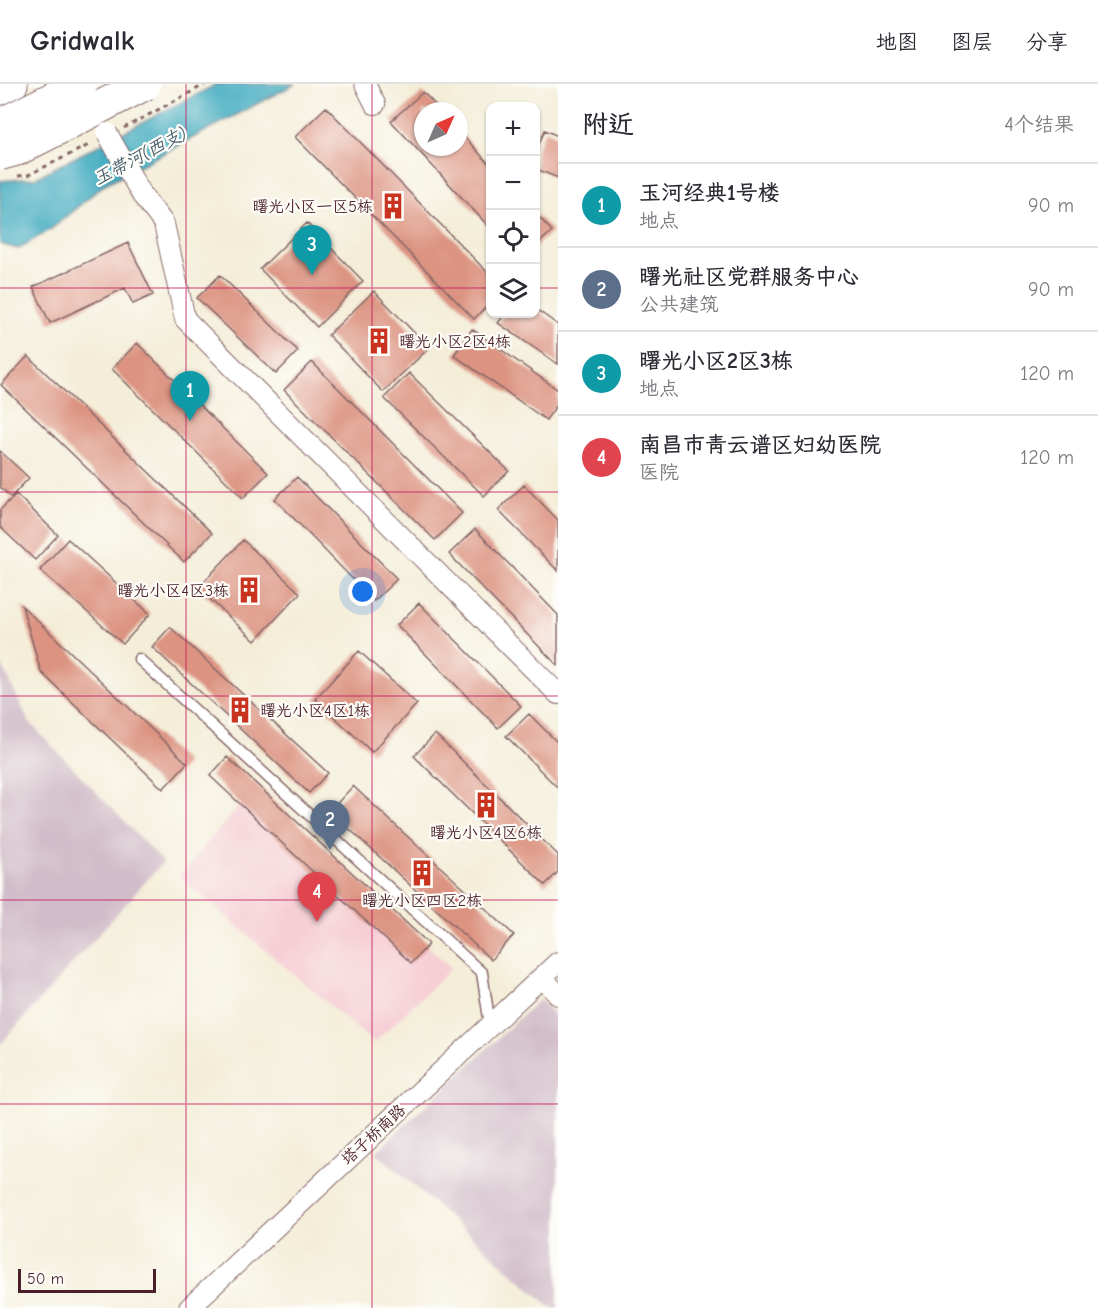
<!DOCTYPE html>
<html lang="zh">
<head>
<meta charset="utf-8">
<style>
  :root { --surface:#fff; --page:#f2f2f3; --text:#2b2b33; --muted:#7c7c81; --line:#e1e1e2; --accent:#c8321e }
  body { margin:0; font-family:"Comic Neue","LXGW WenKai TC",sans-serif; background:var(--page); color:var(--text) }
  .controls { position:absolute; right:18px; top:18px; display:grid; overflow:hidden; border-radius:12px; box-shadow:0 2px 4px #0004 }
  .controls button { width:54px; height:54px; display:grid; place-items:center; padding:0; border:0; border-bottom:2px solid var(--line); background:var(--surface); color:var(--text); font:30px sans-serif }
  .compass { position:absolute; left:414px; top:18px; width:54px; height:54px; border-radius:50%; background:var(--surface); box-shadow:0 2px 4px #0004; rotate:45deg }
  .scale { position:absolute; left:18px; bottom:15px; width:138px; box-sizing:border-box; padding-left:6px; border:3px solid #4a1f2b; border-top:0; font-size:16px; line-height:21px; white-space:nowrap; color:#4a1f2b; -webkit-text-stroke:4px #fdfcf7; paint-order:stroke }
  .you { position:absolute; left:363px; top:508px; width:21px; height:21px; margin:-15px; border:4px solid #fff; border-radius:50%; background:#1a73e8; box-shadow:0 0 0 9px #1a73e833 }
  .badge { display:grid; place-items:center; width:39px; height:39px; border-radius:50%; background:var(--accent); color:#fff; font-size:20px; font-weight:700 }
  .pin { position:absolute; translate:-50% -50px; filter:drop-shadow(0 2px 3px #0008) }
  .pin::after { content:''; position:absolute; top:32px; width:21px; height:18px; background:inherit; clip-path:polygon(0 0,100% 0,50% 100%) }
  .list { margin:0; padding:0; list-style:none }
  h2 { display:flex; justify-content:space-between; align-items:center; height:78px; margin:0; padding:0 24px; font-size:26px }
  h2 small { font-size:20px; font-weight:400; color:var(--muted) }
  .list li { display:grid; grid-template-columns:39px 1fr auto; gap:18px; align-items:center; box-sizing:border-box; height:84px; padding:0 24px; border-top:2px solid var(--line) }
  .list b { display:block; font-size:22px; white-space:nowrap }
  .list p { margin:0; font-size:20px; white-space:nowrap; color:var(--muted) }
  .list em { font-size:20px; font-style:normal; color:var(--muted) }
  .icon { flex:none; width:33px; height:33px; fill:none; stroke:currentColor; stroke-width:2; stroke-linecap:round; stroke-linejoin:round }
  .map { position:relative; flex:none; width:558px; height:1224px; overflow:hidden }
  header { display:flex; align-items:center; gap:36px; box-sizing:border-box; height:84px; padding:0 30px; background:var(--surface); border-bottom:2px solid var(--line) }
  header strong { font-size:28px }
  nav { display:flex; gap:33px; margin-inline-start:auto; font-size:21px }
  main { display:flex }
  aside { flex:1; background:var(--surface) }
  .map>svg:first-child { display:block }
  .built { fill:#f6cfd6 }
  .industrial { fill:#d1bdc9 }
  .water { fill:#40aac0; stroke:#456476; stroke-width:1.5 }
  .building { fill:#dc9381 }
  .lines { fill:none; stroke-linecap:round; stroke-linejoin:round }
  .lane-casing { stroke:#866768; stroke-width:13 }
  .street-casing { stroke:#866768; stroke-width:22 }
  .highway-casing { stroke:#866768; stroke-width:35 }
  .path { stroke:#866768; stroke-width:3; stroke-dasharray:4.5 4.5; stroke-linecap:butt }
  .lane { stroke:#fff; stroke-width:10 }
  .street { stroke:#fff; stroke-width:20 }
  .highway { stroke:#fff; stroke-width:33 }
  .street-bridge-casing { stroke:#866768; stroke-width:22; stroke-linecap:butt }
  .primary-bridge-casing { stroke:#866768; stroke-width:34; stroke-linecap:butt }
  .street-bridge { stroke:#fff; stroke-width:20 }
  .primary-bridge { stroke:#fff; stroke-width:32 }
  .grid { fill:none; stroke:#c2185b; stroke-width:1.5; stroke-opacity:0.55 }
  .labels { text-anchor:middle; stroke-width:4.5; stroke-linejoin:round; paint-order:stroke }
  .poi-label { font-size:16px; fill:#4a1f2b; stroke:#fdfcf7; text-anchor:end }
  .street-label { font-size:16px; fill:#4a1f2b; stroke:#fdfcf7 }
  .water-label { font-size:18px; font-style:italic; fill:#465e6e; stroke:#fdfcf7 }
</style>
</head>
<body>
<header>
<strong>Gridwalk</strong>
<nav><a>地图</a><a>图层</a><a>分享</a></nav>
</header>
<main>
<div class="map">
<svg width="558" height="1224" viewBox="0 0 558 1224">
  <rect width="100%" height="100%" fill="#fdfcf7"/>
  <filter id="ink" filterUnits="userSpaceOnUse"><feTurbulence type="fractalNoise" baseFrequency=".0167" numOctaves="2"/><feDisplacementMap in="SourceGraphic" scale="12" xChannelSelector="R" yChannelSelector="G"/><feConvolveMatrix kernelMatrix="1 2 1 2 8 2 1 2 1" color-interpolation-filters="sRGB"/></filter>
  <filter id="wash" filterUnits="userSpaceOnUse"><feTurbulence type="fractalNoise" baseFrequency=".008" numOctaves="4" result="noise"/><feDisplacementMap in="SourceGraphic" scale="24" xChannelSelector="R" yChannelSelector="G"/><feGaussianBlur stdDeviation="1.35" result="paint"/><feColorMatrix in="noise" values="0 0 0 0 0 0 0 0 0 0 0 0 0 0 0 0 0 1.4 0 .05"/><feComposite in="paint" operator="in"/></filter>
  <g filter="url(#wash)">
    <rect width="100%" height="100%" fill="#f4eed9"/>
    <!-- built -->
    <path class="built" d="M254,705L452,884L374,959L179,792Z"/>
    <!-- industrial -->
    <path class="industrial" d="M0,577L29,638L163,778L0,961Z
      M540,915L558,935V1224H552L376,1068Z"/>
    <!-- water -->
    <path class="water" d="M217,0H295L105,100L50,146L18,165L0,160V97L35,94Z"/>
    <g id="blocks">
      <!-- building -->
      <path class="building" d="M423,8L441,27H423V63H459V47L490,81V144L391,37Z
        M326,23L490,191V219L474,235L295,53Z
        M545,46L558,52V94L536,85V67Z
        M536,130L552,147L536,162Z
        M307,139L363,197L317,243L260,185Z
        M128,159L153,211L133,220L125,204L50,239L33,203Z
        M220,191L298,267L276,290L197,214Z
        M374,207L429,264L383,308L328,251Z
        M536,225L558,241V280L498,239L505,230H536Z
        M472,245L558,306V319L546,336L454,271Z
        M137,259L268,389L243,414L112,285Z
        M28,272L212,449L184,478L1,301Z
        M312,278L462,429L435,456L284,306Z
        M409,289L509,387L484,412L384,314Z
        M0,367L29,394L11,413L0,403Z
        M297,393L397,495L374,517L275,415Z
        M524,401L558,436V487L498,426Z
        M16,410L58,451L35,476L0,443V426Z
        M475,445L558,531V582L449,470Z
        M68,455L150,530L123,560L40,486Z
        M243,456L300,509L255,557L198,504Z
        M419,519L521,622L498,644L397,541Z
        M22,522L187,679L163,705L41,588Z
        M170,543L328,689L309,709L152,563Z
        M359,567L417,620L372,668L315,615Z
        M529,630L558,659V704L506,652Z
        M435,650L558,771V788L545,801L414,672Z
        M227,673L429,860L411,879L210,692Z
        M353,702L514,851L491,876L330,727Z"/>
    </g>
  </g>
  <g filter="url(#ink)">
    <use href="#blocks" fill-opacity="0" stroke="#866768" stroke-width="1.5"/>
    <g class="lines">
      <!-- lane casing -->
      <g class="lane-casing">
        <path id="lane" d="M139,575L482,889L490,941"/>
      </g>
      <!-- street casing -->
      <g class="street-casing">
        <path id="street" d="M365,0L375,20
          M142,111L164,140L185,235L558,610
          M542,893L558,911
          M189,1224L558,878"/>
      </g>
      <!-- highway casing -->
      <g class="highway-casing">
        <path id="highway" d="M0,6L11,0"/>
      </g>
      <!-- path -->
      <path class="path" d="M124,44L206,0
        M18,92L28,91L91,60"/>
      <!-- lane -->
      <use href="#lane" class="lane"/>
      <!-- street -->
      <use href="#street" class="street"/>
      <!-- highway -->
      <use href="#highway" class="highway"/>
      <!-- street-bridge casing -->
      <g class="street-bridge-casing">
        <path id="street-bridge" d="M107,49L142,111"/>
      </g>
      <!-- primary-bridge casing -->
      <g class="primary-bridge-casing">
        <path id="primary-bridge" d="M0,41L81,0
          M0,70L18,65L145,0"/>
      </g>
      <!-- street-bridge -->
      <use href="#street-bridge" class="street-bridge"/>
      <!-- primary-bridge -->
      <use href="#primary-bridge" class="primary-bridge"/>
    </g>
  </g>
  <!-- grid -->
  <path class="grid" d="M186,0V1224M372,0V1224M0,204H490M536,204H558M0,408H558M0,612H558M0,816H558M0,1020H558"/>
  <!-- icons -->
  <defs>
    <g id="building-bare" transform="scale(2.07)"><path d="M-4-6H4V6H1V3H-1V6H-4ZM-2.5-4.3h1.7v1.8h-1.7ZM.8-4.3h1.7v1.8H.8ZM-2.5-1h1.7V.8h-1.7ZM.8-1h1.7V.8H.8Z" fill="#c8321e" stroke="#fdfcf7" stroke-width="2.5" paint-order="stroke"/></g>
  </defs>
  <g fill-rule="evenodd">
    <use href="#building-bare" x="393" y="122"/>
    <use href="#building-bare" x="379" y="257"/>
    <use href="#building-bare" x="249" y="506"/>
    <use href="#building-bare" x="240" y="626"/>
    <use href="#building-bare" x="486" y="721"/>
    <use href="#building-bare" x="422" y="789"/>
  </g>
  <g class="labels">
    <!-- poi labels -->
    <g class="poi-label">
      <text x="373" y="128">曙光小区一区5栋</text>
      <text x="399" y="263" text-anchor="start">曙光小区2区4栋</text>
      <text x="229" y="512">曙光小区4区3栋</text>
      <text x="260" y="632" text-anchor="start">曙光小区4区1栋</text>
      <text x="486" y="754" text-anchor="middle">曙光小区4区6栋</text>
      <text x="422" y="822" text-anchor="middle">曙光小区四区2栋</text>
    </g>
    <!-- street labels -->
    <g class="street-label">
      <text transform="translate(373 1050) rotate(-43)" y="6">塔子桥南路</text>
    </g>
    <!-- water labels -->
    <g class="water-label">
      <text transform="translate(140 72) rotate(-28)" y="6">玉带河(西支)</text>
    </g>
  </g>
</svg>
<div class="controls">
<button>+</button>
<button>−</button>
<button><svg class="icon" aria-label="locate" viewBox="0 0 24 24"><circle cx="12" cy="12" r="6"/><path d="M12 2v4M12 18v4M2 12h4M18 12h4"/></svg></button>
<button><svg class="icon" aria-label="layers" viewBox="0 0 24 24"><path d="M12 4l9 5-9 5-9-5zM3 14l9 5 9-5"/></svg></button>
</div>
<svg class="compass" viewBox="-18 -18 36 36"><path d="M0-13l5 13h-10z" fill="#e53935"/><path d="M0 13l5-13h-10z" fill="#7c7c81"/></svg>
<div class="scale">50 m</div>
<div class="you"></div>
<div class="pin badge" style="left:190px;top:337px;background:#0f9aa8">1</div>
<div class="pin badge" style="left:330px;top:766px;background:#5c6f8a">2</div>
<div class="pin badge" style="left:312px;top:191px;background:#0f9aa8">3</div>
<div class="pin badge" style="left:317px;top:838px;background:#e0444e">4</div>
</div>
<aside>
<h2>附近<small>4个结果</small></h2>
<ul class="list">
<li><span class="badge" style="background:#0f9aa8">1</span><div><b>玉河经典1号楼</b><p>地点</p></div><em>90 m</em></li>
<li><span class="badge" style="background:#5c6f8a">2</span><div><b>曙光社区党群服务中心</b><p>公共建筑</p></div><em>90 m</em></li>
<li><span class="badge" style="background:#0f9aa8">3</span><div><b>曙光小区2区3栋</b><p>地点</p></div><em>120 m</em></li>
<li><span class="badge" style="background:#e0444e">4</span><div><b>南昌市青云谱区妇幼医院</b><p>医院</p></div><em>120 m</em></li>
</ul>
</aside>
</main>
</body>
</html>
